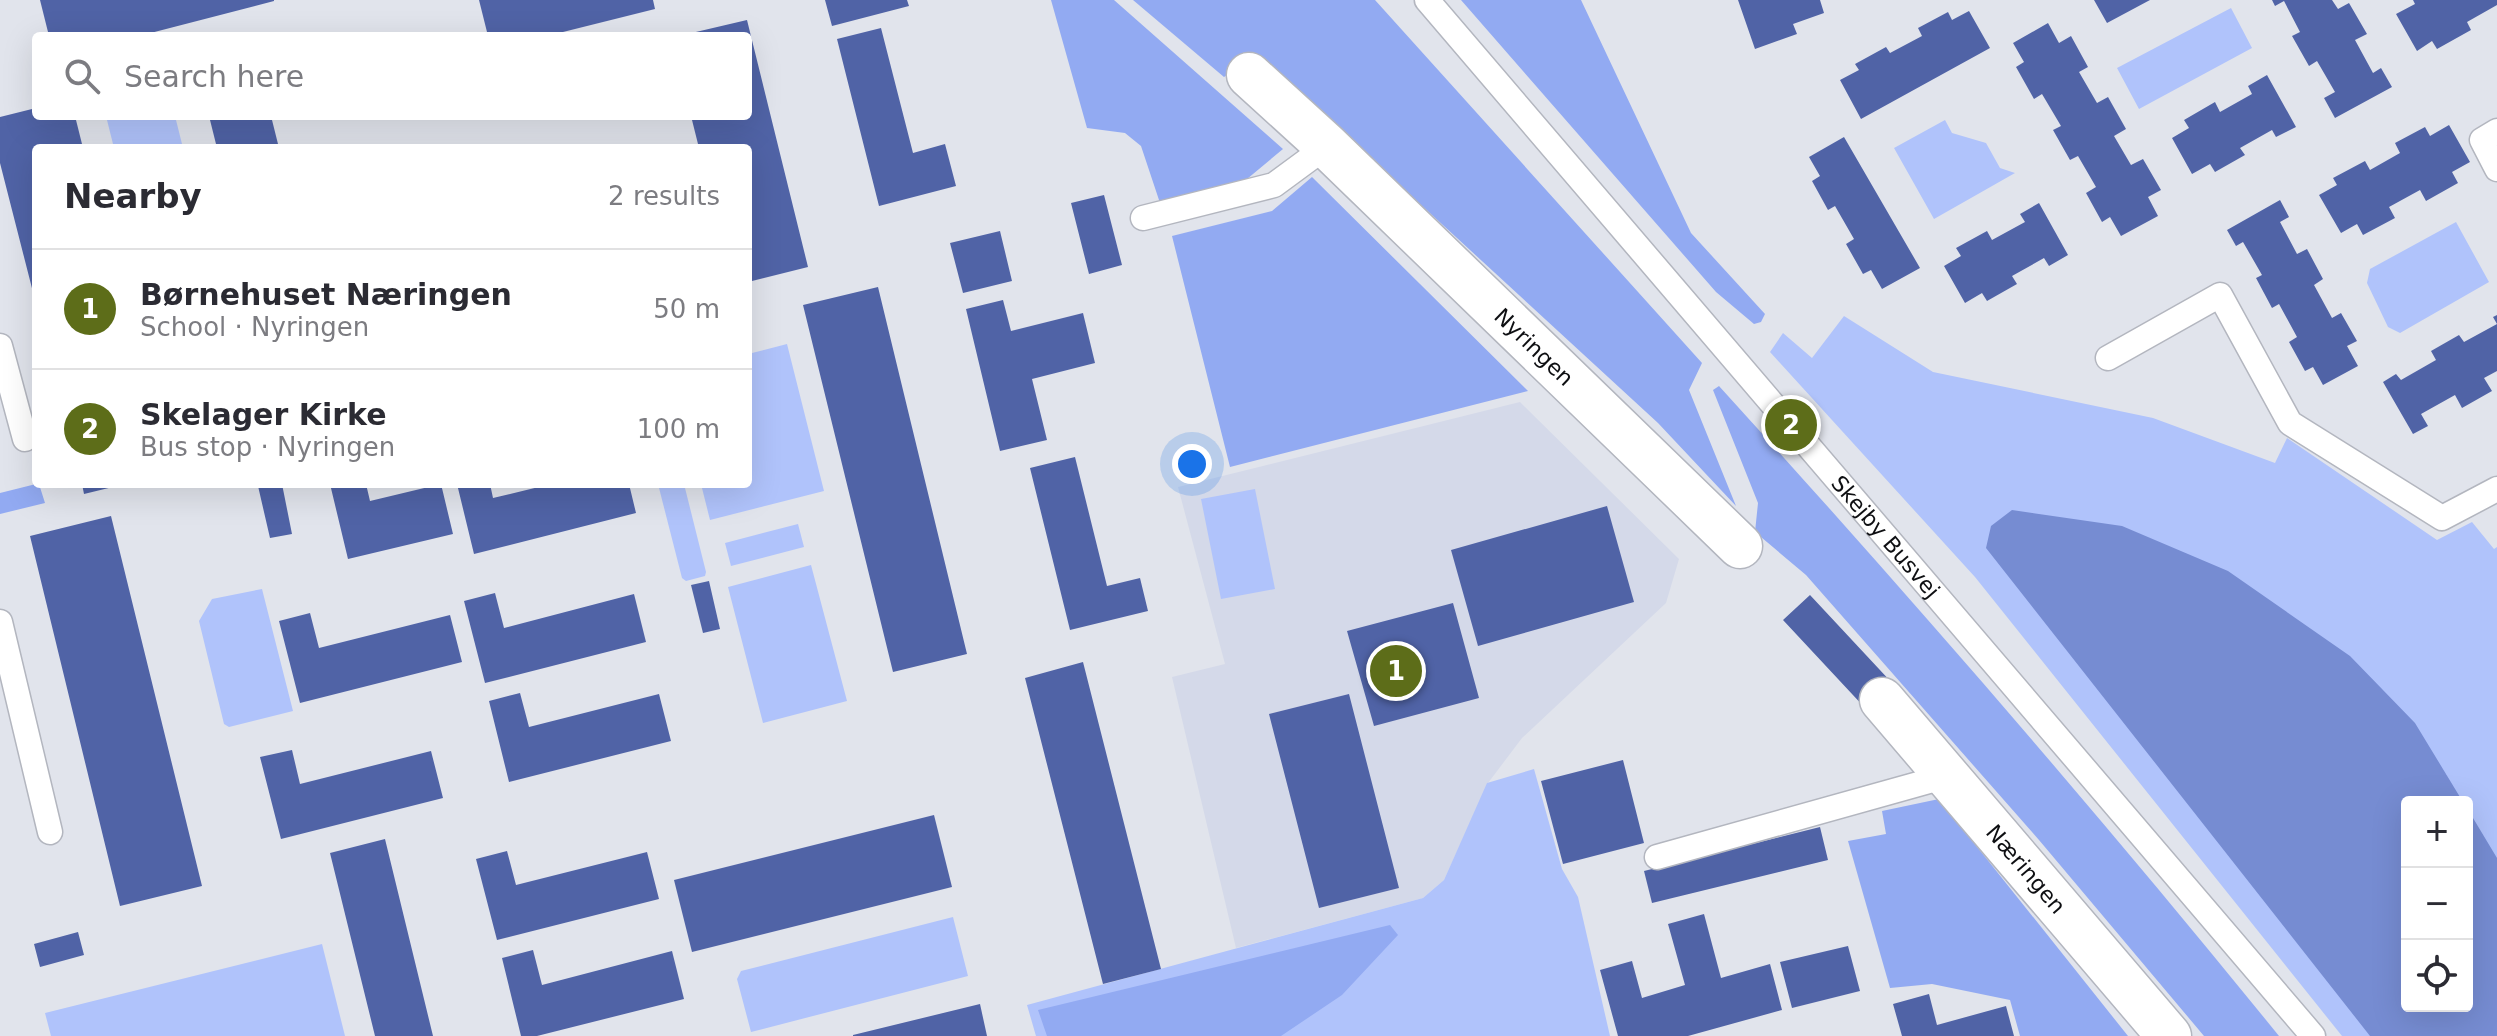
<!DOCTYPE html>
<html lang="en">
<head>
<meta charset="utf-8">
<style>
  :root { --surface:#fff; --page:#f2f2f3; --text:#2b2b33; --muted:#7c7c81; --line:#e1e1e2; --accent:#5d6d19 }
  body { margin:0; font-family:"DejaVu Sans",sans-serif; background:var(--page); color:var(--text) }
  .controls { position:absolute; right:24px; bottom:24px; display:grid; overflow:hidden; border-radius:8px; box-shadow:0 8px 32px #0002 }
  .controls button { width:72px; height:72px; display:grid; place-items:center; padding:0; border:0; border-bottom:2px solid var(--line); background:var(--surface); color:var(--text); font:40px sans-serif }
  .you { position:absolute; left:1192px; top:464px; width:28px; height:28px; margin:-20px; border:6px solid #fff; border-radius:50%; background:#1a73e8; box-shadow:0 0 0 12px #1a73e833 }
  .badge { display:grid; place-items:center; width:52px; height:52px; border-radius:50%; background:var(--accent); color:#fff; font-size:26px; font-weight:700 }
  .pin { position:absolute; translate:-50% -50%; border:4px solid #fff; box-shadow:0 2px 8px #0006 }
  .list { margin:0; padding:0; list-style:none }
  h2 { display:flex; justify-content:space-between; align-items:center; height:104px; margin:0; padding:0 32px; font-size:34px }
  h2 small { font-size:26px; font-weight:400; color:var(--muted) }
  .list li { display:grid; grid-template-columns:52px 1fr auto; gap:24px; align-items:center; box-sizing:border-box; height:120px; padding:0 32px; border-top:2px solid var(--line) }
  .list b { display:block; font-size:30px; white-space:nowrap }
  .list p { margin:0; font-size:26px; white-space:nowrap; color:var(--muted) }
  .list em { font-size:26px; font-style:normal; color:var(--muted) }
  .icon { flex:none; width:44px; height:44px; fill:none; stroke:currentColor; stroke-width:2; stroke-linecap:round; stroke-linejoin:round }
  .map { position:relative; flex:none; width:2497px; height:1036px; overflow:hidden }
  .search { position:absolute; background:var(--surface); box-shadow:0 8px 32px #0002; left:32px; top:32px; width:720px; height:88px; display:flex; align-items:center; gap:20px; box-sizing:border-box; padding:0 28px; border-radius:8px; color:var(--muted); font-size:30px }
  .panel { position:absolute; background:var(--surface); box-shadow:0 8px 32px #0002; left:32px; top:144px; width:720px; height:344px; border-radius:8px }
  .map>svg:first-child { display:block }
  .built { fill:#d4d9e9 }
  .green { fill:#b0c3fb; fill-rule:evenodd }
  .forest { fill:#92aaf2 }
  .water { fill:#768cd2 }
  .building { fill:#5063a6 }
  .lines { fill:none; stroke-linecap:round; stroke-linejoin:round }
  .service-casing { stroke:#b3b6bf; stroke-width:27 }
  .minor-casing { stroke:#b3b6bf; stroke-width:47 }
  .service { stroke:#fff; stroke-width:24 }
  .minor { stroke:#fff; stroke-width:44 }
  .labels { text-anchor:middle; stroke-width:8; stroke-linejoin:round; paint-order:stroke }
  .street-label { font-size:22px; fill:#0e0f12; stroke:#fff }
</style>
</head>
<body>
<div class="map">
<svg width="2497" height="1036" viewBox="0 0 2497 1036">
  <rect width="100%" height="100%" fill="#e1e4ec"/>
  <!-- built -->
  <path class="built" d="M1520,402L1679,559L1666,603L1522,738L1488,783L1444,880L1423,898L1236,948L1172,677L1225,664L1178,487Z"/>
  <!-- green -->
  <path class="green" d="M2231,8L2252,48L2139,109L2117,68Z
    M106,116H175L183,148H114Z
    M1945,120L1952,133L1986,143L2000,168L2015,173L1934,219L1894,148Z
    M2456,222L2489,282L2400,333L2388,327L2367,283L2370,269Z
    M1844,316L1933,372L2153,418L2275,463L2287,438L2437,540L2472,522L2494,549L2497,547V1036H2342L1975,577L1770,352L1783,333L1812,358ZM2407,802H2467V1006H2407Z
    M787,344L824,491L710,520L701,484H748V354Z
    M658,484H684L706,572L705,576L686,581L682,578Z
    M1255,489L1275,589L1221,599L1201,499Z
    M798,524L804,547L731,566L725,543Z
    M811,565L847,701L763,723L728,587Z
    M262,589L293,711L229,727L224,724L199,621L212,599Z
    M1534,769L1562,869L1578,897L1610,1036H1036L1027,1005L1423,898L1444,880L1487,783Z
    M953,917L968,976L751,1032L737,979L741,971Z
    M322,944L345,1036H51L45,1013Z"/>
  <!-- forest -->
  <path class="forest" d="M1051,0H1114L1283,149L1247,179L1160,203L1141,146L1125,133L1087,128Z
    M1133,0H1375L1702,363L1689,390L1736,506L1658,423L1257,54L1224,77Z
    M1461,0H1581L1691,233L1765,314L1761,322L1754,324L1716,292Z
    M1312,177L1528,391L1230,467L1172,236L1272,211Z
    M1719,386C1912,598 2099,814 2279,1036H2204L2039,840L1806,575L1755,532L1758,503L1713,390Z
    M36,484H39L45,503L0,514V493Z
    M1939,799L2128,1036H2020L2010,1000L1932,984L1890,988L1848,841L1886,834L1882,811Z
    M1390,925L1398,935L1342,995L1281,1036H1047L1038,1010Z"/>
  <!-- water -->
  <path class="water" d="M2012,510L2122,526L2228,571L2350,656L2415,723L2463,802H2407V1006H2467V808L2497,858V1036H2370L1986,548L1991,526Z"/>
  <!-- building -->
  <path class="building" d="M40,0H274V1L139,36H49Z
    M479,0H653L655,9L547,36H488Z
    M825,0H907L909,6L832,26Z
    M1738,0H1820L1824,13L1793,24L1797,34L1755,49Z
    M2094,0H2150L2107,23Z
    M2272,0H2332L2338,9L2349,3L2367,34L2355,40L2373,73L2381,68L2392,87L2335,118L2324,98L2335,92L2317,61L2309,66L2292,36L2300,32L2284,1L2275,6Z
    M2413,0H2497V5L2467,22L2471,30L2437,49L2432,41L2417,51L2396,14L2415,4Z
    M1969,11L1990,48L1861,119L1840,80L1859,70L1855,64L1886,47L1890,53L1922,36L1918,28L1948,12L1952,20Z
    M747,20L808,267L748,282V148H699L691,116H748V36L683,35Z
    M2048,23L2059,43L2071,36L2088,67L2079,72L2097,103L2108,97L2126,129L2114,136L2131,165L2143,159L2161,190L2148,197L2158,216L2121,236L2110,217L2102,222L2086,193L2096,187L2078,156L2070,160L2053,130L2061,126L2042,94L2034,99L2016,67L2024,62L2013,43Z
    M881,28L913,153L945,144L956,186L879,206L837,39Z
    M2267,75L2296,127L2276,137L2272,130L2240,148L2245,155L2215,172L2210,164L2192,174L2172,138L2189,128L2184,120L2215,102L2220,112L2252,94L2248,86Z
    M36,108V116H75L83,148H36L35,300L0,163V117Z
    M209,116H271L279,148H217Z
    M2449,125L2470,162L2452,172L2458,183L2426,201L2420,190L2389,207L2395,218L2363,235L2357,224L2341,233L2319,195L2337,185L2333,178L2365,161L2370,170L2400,153L2395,143L2425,127L2430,136Z
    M1844,137L1920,268L1882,289L1871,270L1863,274L1846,244L1854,239L1835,206L1828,210L1812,181L1820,176L1809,157Z
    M1104,195L1122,265L1089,274L1071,203Z
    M2280,200L2289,217L2280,222L2297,254L2307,249L2323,279L2314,285L2332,318L2341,313L2357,341L2347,346L2358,366L2323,385L2313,367L2305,371L2289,342L2297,337L2279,304L2272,308L2256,278L2262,275L2243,242L2236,246L2227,230Z
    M2039,203L2068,255L2049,266L2044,258L2012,276L2017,284L1987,301L1982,293L1965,303L1944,266L1961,256L1956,248L1987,231L1992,240L2025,222L2020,214Z
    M1000,231L1012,281L963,293L950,243Z
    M878,287L967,654L893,672L803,305Z
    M1003,300L1011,331L1083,313L1095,363L1032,379L1047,440L1000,451L966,309Z
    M2497,315V371L2484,378L2492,391L2462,408L2455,395L2421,414L2428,426L2413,434L2383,382L2396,374L2401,380L2436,360L2431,351L2459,335L2464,342L2497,324L2493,317Z
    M1075,457L1107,586L1140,578L1148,611L1070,630L1030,468Z
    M82,484H121V485L84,494Z
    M269,484H282L292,534L270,538L258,486Z
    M330,484H366L370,501L441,484L453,534L348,559Z
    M457,484H490L493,498L551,484H629L636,513L474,554Z
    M1607,506L1634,602L1478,646L1451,550Z
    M111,516L202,886L120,906L30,536Z
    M709,581L720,629L703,633L691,585Z
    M495,593L504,628L634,594L646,642L485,683L464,601Z
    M1810,595L1893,684L1866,709L1783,620Z
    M1453,603L1479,698L1374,726L1347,631Z
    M310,613L319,648L450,615L462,662L300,703L279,621Z
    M1083,662L1161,969L1103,984L1025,678Z
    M520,693L529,727L659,694L671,741L509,782L489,701Z
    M1349,694L1399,888L1319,908L1269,714Z
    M292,750L300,784L431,751L443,798L281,839L260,757Z
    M1623,760L1644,843L1563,864L1541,781Z
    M934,815L952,887L692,952L674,880Z
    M1820,827L1828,860L1652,903L1644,871Z
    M385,839L433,1036H375L330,853Z
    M507,851L516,885L647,852L659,899L497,940L476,859Z
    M1704,914L1721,978L1770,964L1782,1010L1688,1036H1618L1600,970L1632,961L1642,998L1685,985L1668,924Z
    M78,932L84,955L40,967L34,944Z
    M1848,946L1860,991L1792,1008L1780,962Z
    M533,950L542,985L672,951L684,999L537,1036H521L502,958Z
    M1929,994L1937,1025L2006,1006L2014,1036H1902L1893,1004Z
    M980,1004L987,1036H853V1035Z"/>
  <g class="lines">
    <!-- service casing -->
    <g class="service-casing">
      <g id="service">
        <path id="s1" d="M1427,0L2313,1036"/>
        <path d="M2497,131L2482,140L2497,169"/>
        <path d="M1143,218L1274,185L1327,146"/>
        <path d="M0,346L25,439"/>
        <path d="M2108,358L2220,295L2290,423L2442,518L2497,489"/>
        <path d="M0,622L50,832"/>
        <path d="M1657,857L1947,776"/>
      </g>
    </g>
    <!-- minor casing -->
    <g class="minor-casing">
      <g id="minor">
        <path id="s2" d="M1249,75L1327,146L1740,546"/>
        <path id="s3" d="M1882,700L2169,1036"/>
      </g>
    </g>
    <!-- service -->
    <use href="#service" class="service"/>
    <!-- minor -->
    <use href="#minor" class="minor"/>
  </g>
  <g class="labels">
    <!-- street labels -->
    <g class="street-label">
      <text dy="8" stroke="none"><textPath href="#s2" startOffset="394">Nyringen</textPath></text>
      <text dy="8" stroke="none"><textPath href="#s1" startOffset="706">Skejby Busvej</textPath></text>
      <text dy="8" stroke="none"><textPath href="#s3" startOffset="222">Næringen</textPath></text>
    </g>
  </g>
</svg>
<div class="controls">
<button>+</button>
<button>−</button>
<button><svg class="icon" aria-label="locate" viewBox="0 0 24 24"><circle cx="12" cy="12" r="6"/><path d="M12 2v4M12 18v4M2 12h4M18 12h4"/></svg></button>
</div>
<div class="you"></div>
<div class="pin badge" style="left:1396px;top:671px">1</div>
<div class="pin badge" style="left:1791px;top:425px">2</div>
<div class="search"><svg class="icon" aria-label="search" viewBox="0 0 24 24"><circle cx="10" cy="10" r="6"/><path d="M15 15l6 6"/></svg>Search here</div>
<section class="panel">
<h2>Nearby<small>2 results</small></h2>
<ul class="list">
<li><span class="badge">1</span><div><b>Børnehuset Næringen</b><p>School · Nyringen</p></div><em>50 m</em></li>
<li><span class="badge">2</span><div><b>Skelager Kirke</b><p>Bus stop · Nyringen</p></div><em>100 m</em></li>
</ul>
</section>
</div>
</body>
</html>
